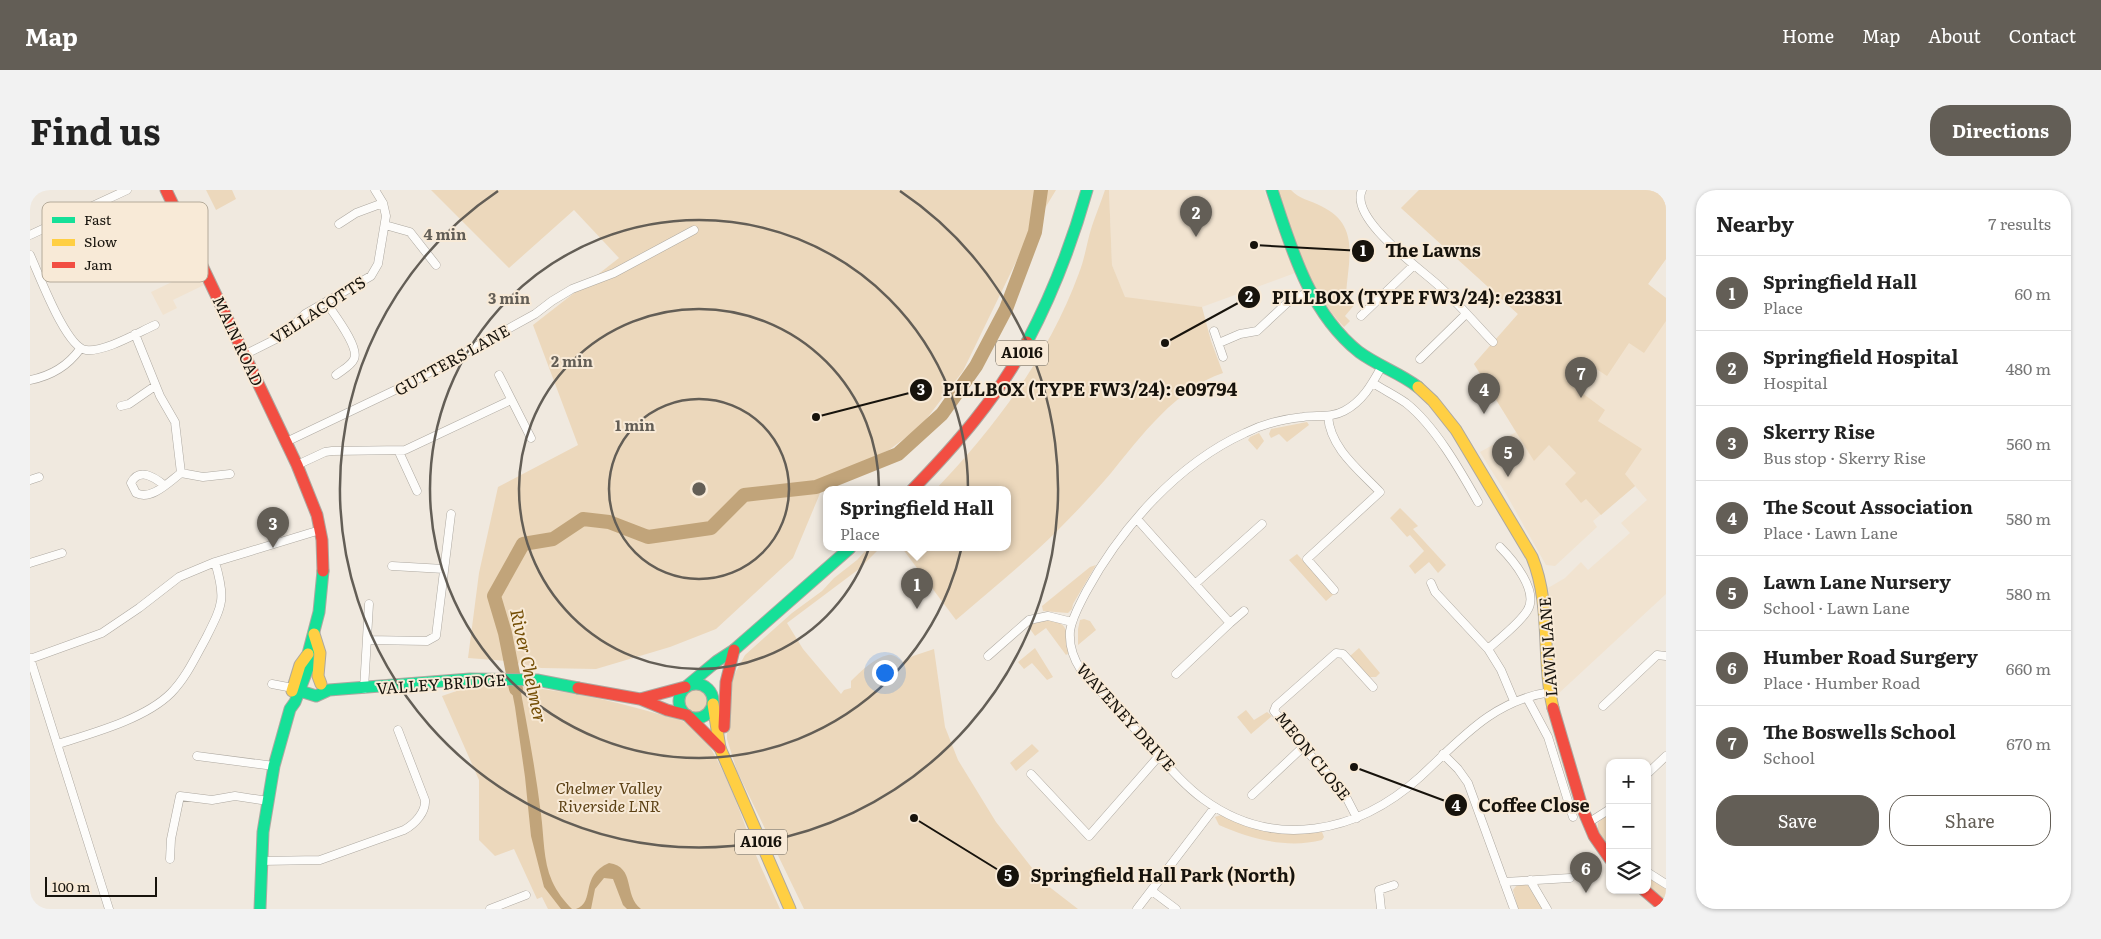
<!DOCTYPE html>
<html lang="en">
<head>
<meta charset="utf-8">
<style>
  :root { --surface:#fff; --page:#f2f2f2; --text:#222; --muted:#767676; --line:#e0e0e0; --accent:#635e56 }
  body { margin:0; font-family:Literata,serif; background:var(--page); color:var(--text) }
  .controls { position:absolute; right:15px; bottom:15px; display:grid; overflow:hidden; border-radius:10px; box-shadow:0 1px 4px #0004 }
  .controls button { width:45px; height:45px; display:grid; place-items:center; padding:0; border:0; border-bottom:1px solid var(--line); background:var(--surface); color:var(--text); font:25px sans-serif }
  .scale { position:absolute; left:15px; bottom:12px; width:112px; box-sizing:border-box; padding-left:5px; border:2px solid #17130c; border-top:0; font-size:14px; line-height:18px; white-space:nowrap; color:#17130c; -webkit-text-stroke:4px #f8ead7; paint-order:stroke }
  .you { position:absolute; left:854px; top:482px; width:18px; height:18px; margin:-12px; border:4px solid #fff; border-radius:50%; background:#1a73e8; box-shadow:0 0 0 8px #1a73e833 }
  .badge { display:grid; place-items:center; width:32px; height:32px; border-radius:50%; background:var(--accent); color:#fff; font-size:16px; font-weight:700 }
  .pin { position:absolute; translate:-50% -41px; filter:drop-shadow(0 1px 2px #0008) }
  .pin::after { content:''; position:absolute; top:26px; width:18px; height:15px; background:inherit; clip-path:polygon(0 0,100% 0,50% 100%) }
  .popup { position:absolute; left:793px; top:296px; width:188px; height:65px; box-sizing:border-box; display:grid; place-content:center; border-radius:10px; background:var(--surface); filter:drop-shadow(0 1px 4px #0005); font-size:16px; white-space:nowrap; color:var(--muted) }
  .popup b { font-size:19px; color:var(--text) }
  .popup::after { content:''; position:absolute; left:50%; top:100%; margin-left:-10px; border:10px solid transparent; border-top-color:var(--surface) }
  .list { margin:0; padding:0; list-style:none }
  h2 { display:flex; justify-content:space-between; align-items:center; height:65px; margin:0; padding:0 20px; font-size:21px }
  h2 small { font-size:16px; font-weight:400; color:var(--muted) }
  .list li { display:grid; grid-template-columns:32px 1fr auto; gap:15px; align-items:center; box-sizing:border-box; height:75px; padding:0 20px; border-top:1px solid var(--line) }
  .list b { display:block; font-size:19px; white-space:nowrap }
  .list p { margin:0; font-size:16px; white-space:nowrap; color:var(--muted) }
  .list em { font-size:16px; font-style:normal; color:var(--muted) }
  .actions { display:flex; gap:10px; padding:15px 20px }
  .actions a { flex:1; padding:11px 0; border:1px solid var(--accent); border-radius:20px; text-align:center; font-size:18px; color:var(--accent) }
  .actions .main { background:var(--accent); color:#fff }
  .icon { flex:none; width:28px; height:28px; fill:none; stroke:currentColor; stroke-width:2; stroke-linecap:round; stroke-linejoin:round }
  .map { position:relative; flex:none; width:1636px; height:719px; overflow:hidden; border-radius:20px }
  header { display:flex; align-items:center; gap:30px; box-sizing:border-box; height:70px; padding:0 25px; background:var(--accent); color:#fff }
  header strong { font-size:24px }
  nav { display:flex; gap:28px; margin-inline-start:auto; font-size:18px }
  .intro { display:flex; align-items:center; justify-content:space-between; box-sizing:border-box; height:120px; padding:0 30px }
  h1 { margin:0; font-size:35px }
  .button { padding:12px 22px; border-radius:20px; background:var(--accent); color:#fff; font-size:18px; font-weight:700 }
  main { display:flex; gap:30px; padding:0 30px }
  aside { flex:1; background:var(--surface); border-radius:20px; box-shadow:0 1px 4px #0004 }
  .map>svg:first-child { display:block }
  .built { fill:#f1e3d0 }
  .green { fill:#ecd8bc }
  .water { fill:#c1a47a }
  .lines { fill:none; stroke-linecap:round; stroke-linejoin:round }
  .river { stroke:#c1a47a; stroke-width:14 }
  .street-casing { stroke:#ada8a0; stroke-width:9 }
  .fast-casing { stroke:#ada8a0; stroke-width:13 }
  .slow-casing { stroke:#ada8a0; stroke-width:13 }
  .jam-casing { stroke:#ada8a0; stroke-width:13 }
  .street { stroke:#fdfcfa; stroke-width:8 }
  .fast { stroke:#16e098; stroke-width:11 }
  .slow { stroke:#ffcf43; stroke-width:11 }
  .jam { stroke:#f24e42; stroke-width:11 }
  .ring { fill:none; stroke:#635e56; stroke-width:2.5 }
  .labels { text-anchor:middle; stroke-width:4; stroke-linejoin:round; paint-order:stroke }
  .shield { fill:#f8ead7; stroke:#5a5449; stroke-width:1 }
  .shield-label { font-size:15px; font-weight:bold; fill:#17130c }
  .street-label { font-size:16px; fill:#17130c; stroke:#f8ead7 }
  .park-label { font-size:16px; font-style:italic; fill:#5c4115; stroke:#f8ead7 }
  .water-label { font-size:18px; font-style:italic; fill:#744e05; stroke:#f8ead7 }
  .key { fill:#f8ead7; stroke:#b4aa9a; stroke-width:1 }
  .key-label { font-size:14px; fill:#17130c }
  .centre { fill:#635e56; stroke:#f8ead7; stroke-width:2.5 }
  .ring-label { font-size:15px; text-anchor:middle; font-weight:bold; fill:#635e56; stroke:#f8ead7; stroke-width:4; stroke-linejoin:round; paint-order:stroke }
  .leader { fill:none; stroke:#17130c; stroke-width:2 }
  .callout-dot { fill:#17130c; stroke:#f8ead7; stroke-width:2 }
  .mark-label { font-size:15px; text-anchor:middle; font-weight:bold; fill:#fff }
  .callout-label { font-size:18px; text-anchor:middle; font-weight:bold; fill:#17130c; stroke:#f8ead7; stroke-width:4; stroke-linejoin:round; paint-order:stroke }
</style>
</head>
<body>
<header>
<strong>Map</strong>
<nav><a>Home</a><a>Map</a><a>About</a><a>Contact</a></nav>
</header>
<div class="intro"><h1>Find us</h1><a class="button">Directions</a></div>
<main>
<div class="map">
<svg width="1636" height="719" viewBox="0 0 1636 719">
  <rect width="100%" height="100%" fill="#f0e9df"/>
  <!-- built -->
  <path class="built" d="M1079,0H1234L1265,83L1172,117L1095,108L1082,75Z
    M1389,0H1636V69L1618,94L1636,108V404L1528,504L1518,398L1535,388L1551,372L1558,380L1600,343L1591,333L1617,310L1605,296L1563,331L1567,337L1525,376L1516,375L1476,304L1450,262L1486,242L1444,174L1488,124L1371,18Z
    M167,80L174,95L143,110L147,118L133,125L121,102Z"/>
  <!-- green -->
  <path class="green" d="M176,0H202L206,9L186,20Z
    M401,0H1026L1000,43L933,181L891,236L859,260L796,289L763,368L686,439L640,457L566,479L511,478L477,471L438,468L449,383L468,297L548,255L503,135L589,68L544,20L479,78Z
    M1075,0H1079L1082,75L1095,107L1172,117L1181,151L1193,183C1146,199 1111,246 1081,283C1065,302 1047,321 1029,339C997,371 961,400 926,430L872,358H977V300H905C965,238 1019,165 1049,83C1055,68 1057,51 1062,36C1066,24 1071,12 1075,0Z
    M1245,0H1261C1269,9 1280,10 1291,16C1331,35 1318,70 1316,105L1325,114L1315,126L1320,131L1314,137C1281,104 1260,44 1245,0Z
    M1389,0H1636V69L1618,94L1636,108V131L1614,163L1599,153L1577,186L1556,172L1540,194L1575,220L1568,231L1612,259L1595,284L1605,296L1571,325L1556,309L1551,313L1535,294L1546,283L1519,255L1504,271L1444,174L1488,124L1371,18Z
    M1277,232L1279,235L1257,252L1249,244L1241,248L1239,244L1241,239Z
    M1229,243L1234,251L1227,260L1218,250L1220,247Z
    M1370,318L1388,336L1383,339L1416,375L1408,383L1399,372L1385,384L1379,376L1394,361L1380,345L1377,347L1360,328Z
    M838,358H850L829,379L757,433L773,459L811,504L814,500L821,498V491C831,481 844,468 858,465C864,464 869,469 873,472L883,466L904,459L915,537L928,570L966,632L1013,692L1048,719H774L707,581L697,549V515L703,487L715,465L762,423L792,401L804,388L827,370Z
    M1267,364L1304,404L1296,411L1259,370Z
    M1066,375L1043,414L1042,419L1038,423L1013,421L1012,416L1060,377Z
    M1054,429L1060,431L1066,440L1048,455V439L1050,430Z
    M1019,430C1041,433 1036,445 1039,463L1036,465L1016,438L1005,446L998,436L1010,431Z
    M1005,458L1023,487L1017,490L1002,473L994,479L988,472Z
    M1329,458L1350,483L1346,487H1339L1320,466Z
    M472,495C526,499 574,508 625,523C639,527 657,530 667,540C688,561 710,620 720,649C728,673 740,696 750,719H518L512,707L507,709L484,659L465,666L449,650V590L412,506L441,496Z
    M654 511a12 12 0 1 1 24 0a12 12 0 1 1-24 0Z
    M1216,520L1224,530L1237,522L1242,526L1221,544L1207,527Z
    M1002,554L1009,561L986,581L980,573Z
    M1191,625C1231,643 1248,645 1292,642L1294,647L1292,650C1257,659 1221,649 1189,635L1185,627Z
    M1574,627H1580V662L1568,642V633Z
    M1617,687L1636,699V713L1617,699Z
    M1497,694L1513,719H1488L1483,700L1487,695Z"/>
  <!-- water -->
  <path class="water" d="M478,481L487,482C496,529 505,576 511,624C514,646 513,671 522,691C527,702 534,711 542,719H531L514,697L501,646L495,587L485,517Z
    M579,673C606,677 593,705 611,719H597L593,715L583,689L574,688L565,699L561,719H546C566,712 549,686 579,673Z"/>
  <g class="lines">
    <!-- river -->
    <path class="river" d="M486,499L475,443L464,406L493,354L523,349L553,329L579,332L618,347L681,338L714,305L786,297L868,264L912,224L946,176L976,119L1005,42L1011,0"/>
    <!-- street casing -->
    <g class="street-casing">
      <path id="street" d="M1332,0C1319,29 1391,79 1409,96C1428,113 1445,133 1463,152
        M309,34L326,23L353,13
        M355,35L380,42L406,75
        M0,45L97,0
        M0,65C9,84 36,158 56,160C75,162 107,143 125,135
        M296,112C303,123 330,157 324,169C321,176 312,180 306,185
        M1331,126L1384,75
        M1184,141L1193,167
        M105,144L130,206L145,232L151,283L173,287L200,284
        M1189,153L1210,144L1227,141L1257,113L1280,101
        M214,165L252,146L275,124L341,86L348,74L356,26L353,13L345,0
        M1390,169L1436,124
        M1352,176C1342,194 1333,211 1314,221C1301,228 1287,225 1273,227C1253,229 1233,234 1215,243C1147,274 1091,338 1056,402C1050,414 1042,427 1040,441C1039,455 1043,468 1051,480C1075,506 1099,532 1122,558C1138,576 1154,595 1173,609C1244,661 1328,643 1390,587C1431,549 1462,511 1520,502
        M469,185L501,248
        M0,190C21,186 37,177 50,159
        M1343,193C1354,200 1366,206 1376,213C1405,236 1430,280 1448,312
        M91,216L99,214L125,196
        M1298,226C1300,258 1329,280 1350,302L1277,369L1304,400
        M256,252L380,193L505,124L522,111L542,99L584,83L664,40
        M369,262L387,301
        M267,275L295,262L302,261L375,260L481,210
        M0,290L9,287
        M134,295C124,287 109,277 101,293L106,303C121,311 139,292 151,283
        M1107,329L1200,433L1146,484
        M0,373L32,363
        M362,376L414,379
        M1401,393L1405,402L1458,459L1471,480L1484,511
        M1165,394L1232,334
        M1200,433L1214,421
        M337,450L397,451L406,446L421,324
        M1458,459C1471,447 1488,435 1497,421C1510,402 1483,370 1470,357
        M958,466L999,430L1018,426L1042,432
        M0,468L79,719
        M0,469L72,443L109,418L149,387L185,372L290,340
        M242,494L263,498
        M334,499L339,414
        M1497,508L1518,547L1543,627
        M1573,516L1627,465L1636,466
        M28,554C63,543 115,529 141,503C156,488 166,466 176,448C193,414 196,409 185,372
        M1413,564L1428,579L1438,593L1484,719
        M167,566L244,576
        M1001,584L1059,646L1129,566
        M1617,584L1636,566
        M1222,605L1273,557
        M1327,628L1313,601L1273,557L1244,521L1246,516L1306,463L1313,464L1343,497
        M1558,633L1580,619
        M140,669L141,649L150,606L182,610L205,606L238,611
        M231,671L290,670L374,640C385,634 396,622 395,610L368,540
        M1617,682L1636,694
        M1500,690L1517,719
        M1474,692L1540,688
        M1122,701L1146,719
        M460,719L496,705
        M1107,719L1185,617
        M1351,719L1349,700L1364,695"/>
    </g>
    <!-- fast casing -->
    <g class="fast-casing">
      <path id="fast" d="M1242,0C1261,58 1279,122 1329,162C1348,176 1370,183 1388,197
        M997,152C1023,103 1042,53 1057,0
        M649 511a17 17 0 1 1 34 0a17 17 0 1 1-34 0Z
        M657,496L687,471L704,460L820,358
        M264,499L286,506L299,500L440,489L507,490L548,498
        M230,719L233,642L244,576L260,519L265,512L278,478V464L289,422L293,381"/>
    </g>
    <!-- slow casing -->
    <g class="slow-casing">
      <path id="slow" d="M1388,197L1403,211L1426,240L1502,367C1522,416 1511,467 1523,518
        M284,444L290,463L288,486L291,494
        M262,501L270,475L278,464
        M683,514L690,558L760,719"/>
    </g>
    <!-- jam casing -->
    <g class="jam-casing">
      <path id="jam" d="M136,0L267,275L287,325L292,350L293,381
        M882,300C926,255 967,208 997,152
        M548,498L610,509L637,520L657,525
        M610,509L655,497
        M1523,518L1553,620L1564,646L1580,669
        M659,527L690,558
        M694,537L696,492L704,460
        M1614,700L1636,719"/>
    </g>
    <!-- street -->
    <use href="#street" class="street"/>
    <!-- fast -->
    <use href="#fast" class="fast"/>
    <!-- slow -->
    <use href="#slow" class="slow"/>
    <!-- jam -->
    <use href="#jam" class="jam"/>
  </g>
  <!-- distance rings -->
  <g class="ring">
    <circle cx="669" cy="299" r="90"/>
    <circle cx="669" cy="299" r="180"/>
    <circle cx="669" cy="299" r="269"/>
    <path d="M870 1A359 359 0 1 1 468 1"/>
  </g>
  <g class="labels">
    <!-- shield labels -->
    <g class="shield">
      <rect x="966" y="150.5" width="52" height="25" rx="4"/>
      <rect x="705" y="639.5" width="52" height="25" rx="4"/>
    </g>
    <g class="shield-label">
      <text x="992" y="168">A1016</text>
      <text x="731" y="657">A1016</text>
    </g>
    <!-- street labels -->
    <g class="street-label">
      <text transform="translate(288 120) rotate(-33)" y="6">VELLACOTTS</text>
      <text transform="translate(208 151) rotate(65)" y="6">MAIN ROAD</text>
      <text transform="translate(422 170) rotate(-29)" y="6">GUTTERS LANE</text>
      <text transform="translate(1518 457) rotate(-94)" y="6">LAWN LANE</text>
      <text transform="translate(411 494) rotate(-4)" y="6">VALLEY BRIDGE</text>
      <text transform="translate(1096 527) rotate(48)" y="6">WAVENEY DRIVE</text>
      <text transform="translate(1283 566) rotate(51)" y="6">MEON CLOSE</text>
    </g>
    <!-- park labels -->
    <g class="park-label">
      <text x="579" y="604">Chelmer Valley<tspan x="579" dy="18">Riverside LNR</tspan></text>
    </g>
    <!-- water labels -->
    <g class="water-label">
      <text transform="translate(498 476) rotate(78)" y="6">River Chelmer</text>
    </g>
  </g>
  <!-- legend -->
  <rect x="12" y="12" width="166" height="80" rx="8" class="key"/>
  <rect x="22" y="27" width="23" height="6" fill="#16e098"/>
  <rect x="22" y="49" width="23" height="7" fill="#ffcf43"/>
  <rect x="22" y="72" width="23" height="6" fill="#f24e42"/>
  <g class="key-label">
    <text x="54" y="35">Fast</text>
    <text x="54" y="57">Slow</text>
    <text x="54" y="80">Jam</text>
  </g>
  <circle cx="669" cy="299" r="8" class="centre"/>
  <g class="ring-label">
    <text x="415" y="50">4 min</text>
    <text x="479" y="114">3 min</text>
    <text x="542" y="177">2 min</text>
    <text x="605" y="241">1 min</text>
  </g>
  <!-- callouts -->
  <path class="leader" d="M1224 55L1333 61M1135 153L1219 107M786 227L891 200M1324 577L1426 615M884 628L978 686"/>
  <g class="callout-dot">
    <circle cx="1224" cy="55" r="5"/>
    <circle cx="1135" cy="153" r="5"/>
    <circle cx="786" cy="227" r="5"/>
    <circle cx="1324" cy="577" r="5"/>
    <circle cx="884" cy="628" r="5"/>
    <circle cx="1333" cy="61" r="12"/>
    <circle cx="1219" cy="107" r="12"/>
    <circle cx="891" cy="200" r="12"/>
    <circle cx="1426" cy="615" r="12"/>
    <circle cx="978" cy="686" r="12"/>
  </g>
  <g class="mark-label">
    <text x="1333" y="66">1</text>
    <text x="1219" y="112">2</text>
    <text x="891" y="205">3</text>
    <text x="1426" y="621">4</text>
    <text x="978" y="691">5</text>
  </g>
  <g class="callout-label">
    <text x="1403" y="67">The Lawns</text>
    <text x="1387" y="114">PILLBOX (TYPE FW3/24): e23831</text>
    <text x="1060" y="206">PILLBOX (TYPE FW3/24): e09794</text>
    <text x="1504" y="622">Coffee Close</text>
    <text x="1133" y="692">Springfield Hall Park (North)</text>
  </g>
</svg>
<div class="controls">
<button>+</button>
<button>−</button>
<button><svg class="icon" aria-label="layers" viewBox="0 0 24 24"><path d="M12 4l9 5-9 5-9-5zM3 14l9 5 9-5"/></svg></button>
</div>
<div class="scale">100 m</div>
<div class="you"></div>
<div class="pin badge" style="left:887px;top:419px">1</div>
<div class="popup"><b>Springfield Hall</b>Place</div>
<div class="pin badge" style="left:1166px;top:47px">2</div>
<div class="pin badge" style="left:243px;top:358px">3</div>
<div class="pin badge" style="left:1454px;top:224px">4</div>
<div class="pin badge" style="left:1478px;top:287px">5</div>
<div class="pin badge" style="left:1556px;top:703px">6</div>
<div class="pin badge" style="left:1551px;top:208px">7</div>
</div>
<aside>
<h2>Nearby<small>7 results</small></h2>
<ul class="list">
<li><span class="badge">1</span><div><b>Springfield Hall</b><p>Place</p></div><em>60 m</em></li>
<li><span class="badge">2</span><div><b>Springfield Hospital</b><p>Hospital</p></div><em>480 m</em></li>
<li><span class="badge">3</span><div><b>Skerry Rise</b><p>Bus stop · Skerry Rise</p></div><em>560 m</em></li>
<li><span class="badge">4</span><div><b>The Scout Association</b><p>Place · Lawn Lane</p></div><em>580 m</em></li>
<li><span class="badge">5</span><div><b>Lawn Lane Nursery</b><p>School · Lawn Lane</p></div><em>580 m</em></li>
<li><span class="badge">6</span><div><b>Humber Road Surgery</b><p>Place · Humber Road</p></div><em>660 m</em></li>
<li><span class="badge">7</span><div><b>The Boswells School</b><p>School</p></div><em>670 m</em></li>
</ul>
<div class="actions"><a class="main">Save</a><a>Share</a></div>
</aside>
</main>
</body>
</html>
